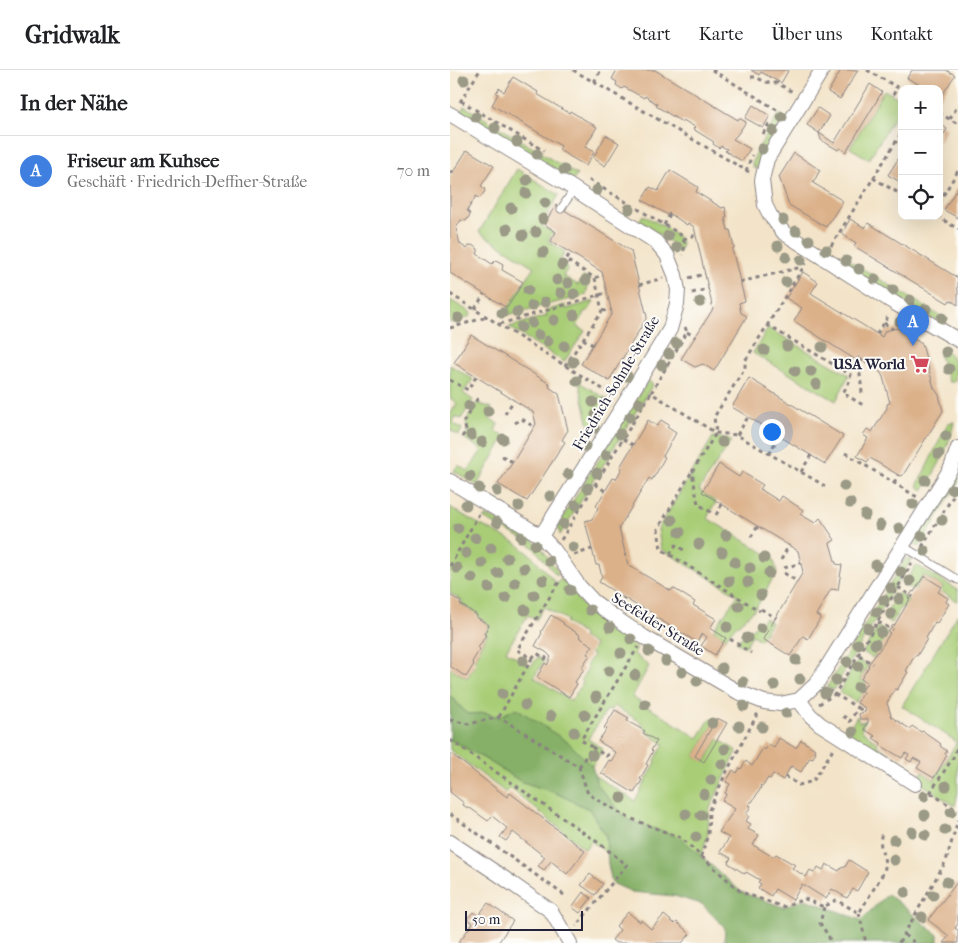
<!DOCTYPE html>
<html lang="de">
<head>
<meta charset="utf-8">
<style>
  :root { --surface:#fff; --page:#f6f6f6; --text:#202124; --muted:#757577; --line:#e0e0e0; --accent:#d1495b }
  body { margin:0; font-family:"IM FELL French Canon",serif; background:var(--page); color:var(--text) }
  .controls { position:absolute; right:15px; top:15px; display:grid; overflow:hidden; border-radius:10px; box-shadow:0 5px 20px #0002 }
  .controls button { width:45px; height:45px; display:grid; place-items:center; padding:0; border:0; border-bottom:1px solid var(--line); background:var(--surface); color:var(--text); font:25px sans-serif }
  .scale { position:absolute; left:15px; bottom:12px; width:118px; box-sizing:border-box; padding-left:5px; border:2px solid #22223b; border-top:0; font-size:14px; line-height:18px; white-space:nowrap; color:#22223b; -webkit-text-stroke:4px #fdfcf7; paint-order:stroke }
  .you { position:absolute; left:321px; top:361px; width:18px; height:18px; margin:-12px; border:4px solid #fff; border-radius:50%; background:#1a73e8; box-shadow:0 0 0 8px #1a73e833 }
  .badge { display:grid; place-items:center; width:32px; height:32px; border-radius:50%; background:var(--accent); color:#fff; font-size:16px; font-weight:700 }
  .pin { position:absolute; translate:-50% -41px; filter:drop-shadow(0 1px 2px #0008) }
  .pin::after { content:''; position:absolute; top:26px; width:18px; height:15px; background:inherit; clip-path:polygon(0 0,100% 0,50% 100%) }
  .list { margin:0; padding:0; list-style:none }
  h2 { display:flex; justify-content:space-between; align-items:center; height:65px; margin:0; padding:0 20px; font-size:21px }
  h2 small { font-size:16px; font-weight:400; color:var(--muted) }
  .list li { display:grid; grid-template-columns:32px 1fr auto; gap:15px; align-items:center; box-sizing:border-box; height:70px; padding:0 20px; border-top:1px solid var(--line) }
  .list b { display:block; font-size:19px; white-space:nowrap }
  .list p { margin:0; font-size:16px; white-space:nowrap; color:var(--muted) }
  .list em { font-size:16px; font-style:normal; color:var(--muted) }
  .icon { flex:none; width:28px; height:28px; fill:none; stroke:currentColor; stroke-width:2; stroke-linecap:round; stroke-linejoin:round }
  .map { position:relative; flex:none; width:508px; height:873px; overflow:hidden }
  header { display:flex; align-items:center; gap:30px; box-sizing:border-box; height:70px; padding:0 25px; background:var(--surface); border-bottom:1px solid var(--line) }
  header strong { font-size:24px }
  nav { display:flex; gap:28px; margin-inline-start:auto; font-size:18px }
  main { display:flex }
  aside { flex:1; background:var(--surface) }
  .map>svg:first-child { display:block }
  .green { fill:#a9cd77; stroke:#667859; fill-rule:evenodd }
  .forest { fill:#86b068; stroke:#546952 }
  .building { fill:#dbb18a }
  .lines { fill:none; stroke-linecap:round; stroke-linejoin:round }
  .lane-casing { stroke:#8a8382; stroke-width:9 }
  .street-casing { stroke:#8a8382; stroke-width:16 }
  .path { stroke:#8a8382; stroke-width:3; stroke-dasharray:4 4; stroke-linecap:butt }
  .lane { stroke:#fff; stroke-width:7 }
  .street { stroke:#fff; stroke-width:14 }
  .tree { fill:#9a9a86 }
  .labels { text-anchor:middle; stroke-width:4; stroke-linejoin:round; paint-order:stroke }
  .poi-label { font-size:15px; font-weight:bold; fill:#22223b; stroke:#fdfcf7; text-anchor:end }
  .street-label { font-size:15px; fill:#22223b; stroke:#fdfcf7 }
</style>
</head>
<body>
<header>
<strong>Gridwalk</strong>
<nav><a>Start</a><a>Karte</a><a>Über uns</a><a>Kontakt</a></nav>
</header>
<main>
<aside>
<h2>In der Nähe<small></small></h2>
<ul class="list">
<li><span class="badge" style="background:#3f7fe0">A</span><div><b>Friseur am Kuhsee</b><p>Geschäft · Friedrich-Deffner-Straße</p></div><em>70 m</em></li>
</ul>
</aside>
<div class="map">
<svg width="508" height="873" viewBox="0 0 508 873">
  <rect width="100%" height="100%" fill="#fdfcf7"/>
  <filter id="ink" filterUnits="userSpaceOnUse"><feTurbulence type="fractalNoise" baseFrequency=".02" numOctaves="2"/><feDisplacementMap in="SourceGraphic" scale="10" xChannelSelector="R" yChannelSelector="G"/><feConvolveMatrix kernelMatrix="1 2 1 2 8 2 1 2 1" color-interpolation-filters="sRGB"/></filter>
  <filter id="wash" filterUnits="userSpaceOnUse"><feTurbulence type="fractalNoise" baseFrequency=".0096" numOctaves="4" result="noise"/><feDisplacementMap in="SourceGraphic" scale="20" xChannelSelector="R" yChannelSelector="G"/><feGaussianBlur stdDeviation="1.12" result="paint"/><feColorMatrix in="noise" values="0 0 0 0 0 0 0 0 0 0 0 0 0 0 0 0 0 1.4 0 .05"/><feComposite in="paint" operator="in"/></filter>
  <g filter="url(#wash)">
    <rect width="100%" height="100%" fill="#f3e4c9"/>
    <!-- green -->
    <path class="green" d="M434,20L452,30V35L419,89L400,78Z
      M14,36L127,105L123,111L11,42Z
      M329,44L334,47L312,83L306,99L304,98L302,94L307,80Z
      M67,99L109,125L91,155L103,163L98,171L115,182L109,192L118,198L113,206L128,215L133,207L139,209L136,225L53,246L84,197L29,162Z
      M193,145C205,152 227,161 232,174L229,183L220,172L189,151Z
      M395,188L495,249L492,254L392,194Z
      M0,230L20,242L21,246L0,253Z
      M144,231L139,240L133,243V246L127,256L135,261L114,292L59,257L97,246L95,241L115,235L116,239Z
      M318,258L399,305L386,331L303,283Z
      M493,278C507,288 506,296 505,312H499L489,284Z
      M0,295L23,309L13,323L23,330L11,349L5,346L2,352L12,359L9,365L0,360V345L7,333L0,328Z
      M198,311L203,314L110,465L108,455Z
      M129,312L161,332L141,365Z
      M27,333L42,338L39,348L48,354L45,361L55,367L27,415L4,401L8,395L18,401L32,380L14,368L18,361L16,351Z
      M504,352C499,377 488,399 473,420L467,416L498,353Z
      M263,367L277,369L281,371L249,420L266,432L257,448L323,488L327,501L306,538L282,560L276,568L263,560L288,525L211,479L208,459Z
      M508,400V413L469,477L464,474Z
      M0,437L25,452L64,472L81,485L107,514L113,506L131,534L148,549L187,578L184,584L199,596L182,627L248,668L260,649L265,652L245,686L255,692L268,669L287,681L259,740L258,764L251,787L231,768L178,751L147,715L145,706L185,731L206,692L205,690L214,674L198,663L189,651L164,636L160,641L157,640L138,669L153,679L142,696L119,673L36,643L17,644L0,625V598L17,608L26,593L24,591L31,579L29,578L37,565L35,563L40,555L28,547L29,545L11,534L13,531L0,523ZM94,537L117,550L116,553L133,564L132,567L145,575L140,583L143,585L136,596L138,598L131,610L133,612L121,631L84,607L94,591L88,587L81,596L56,581L78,545L86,550Z
      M37,446C54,453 75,461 88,475C96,483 101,493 108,501L107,506L85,479L75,470L33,448Z
      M455,489H461L460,492L383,620L377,617Z
      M466,495L508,520V532L491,521L493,517L474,505L464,520L454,515Z
      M448,523L459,530L453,538L451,537L442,553L433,548Z
      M508,544V722L505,736L467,711L472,702L484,710L507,672L452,636Z
      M315,548L321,552L310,570L302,565L295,577L286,572Z
      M428,557L438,563L423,588L413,582Z
      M408,590L418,596L410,609L416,613L411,621L413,622L406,632L389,622Z
      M407,646L409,652L415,651L411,660L422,668L421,669L428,673L427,676L450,690L447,694L397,663Z
      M0,669L42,693L70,711L106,723L139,739L156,766L157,783L141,771L135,779L60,718L56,723L0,680Z"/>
    <!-- forest -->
    <path class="forest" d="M0,625L17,644L36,643L49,647L66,638L119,673L142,696L147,715L178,750L231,768L291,822L333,837L355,829L411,850L438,824L488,865V873H274L275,858L252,834L224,826L182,822L162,813L158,794L156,766L139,739L106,723L70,711L42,693L0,669Z"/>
    <g id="blocks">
      <!-- building -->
      <path class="building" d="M167,0H205L288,50L289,48L296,52L287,65L283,69L300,79L292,91L275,81L277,79L271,76L269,78L263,74L264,72L243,59L245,57L233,50L232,52L206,36L207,34L195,26L194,28L174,17L172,19L166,15L167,12L162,9Z
        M301,0H336L338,1L331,13L311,2L309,5Z
        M391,0H408L390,29L378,22Z
        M462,0H496L505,5L489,30V19H470L468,18L470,15L457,8Z
        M63,7L88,22L87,24L119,43L120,41L147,57L135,77L144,82L136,96L109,80L111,76L42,35L48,24L46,23L49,18L54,22Z
        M420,14L432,22L396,82L390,78L388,80L371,70L369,63L384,73Z
        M303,35L320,46L313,58L295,48Z
        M368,38L380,46L369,63L357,55Z
        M489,53L497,59L489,72Z
        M156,65L169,73L155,96L143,88Z
        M17,80L44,96L31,116L34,118L35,121L31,127L28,128L26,126L17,141L19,142L20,145L16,151L11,150L6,158L10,174L17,179L19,176L22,175L28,179V182L27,184L42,194L46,190L53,194L52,200L73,212L57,238L0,203V107Z
        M344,83L370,100L363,113L393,131L376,157L339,135L329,107Z
        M452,83V113L438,105Z
        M220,100L248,117L246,122L272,138L275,137L277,147L275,148L278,160H280L284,178L282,179L295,231L289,233L291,243L297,246L264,301L253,294L245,297L231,289L263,239L244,157L238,153L237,155L219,143L218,145L192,130L200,117L208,121Z
        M508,117V148L494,140Z
        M106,135L181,181L197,247L159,311L131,294L162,243L152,202L101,171L106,162L94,154Z
        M400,149L415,158L418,153L508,208V216L507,218L508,219V235L500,230L498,233L404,176L406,173L392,164Z
        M353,202L368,212L361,223L432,267L435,261L447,258L472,274L484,318L489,325L493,341L453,405L450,406L420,388L417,392L407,386L418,368L413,365L417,359L422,362L437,338V334L440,333L433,307L431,303L415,293L416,292L408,287L406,290L344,251L352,238L336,228Z
        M21,265L100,314L99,317L109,324L118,360L112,370L115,372L77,431L48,414L63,392L86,354L83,342L4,293Z
        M299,308L393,366L375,394L282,337Z
        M198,350L207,356L211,350L219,355L217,357L226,363L213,386L215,387L208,400L202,410L199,408L169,458L178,495L221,521L223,518L245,532L243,535L266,549L260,558L276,568L265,585L251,576L257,567L252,563L247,572L200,544L201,542L195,539L190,536L189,537L149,512L152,507L149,495H146L135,451L142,449L148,438L146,436L163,408L166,409L172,398L170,397Z
        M269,394L289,407L292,402L313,415L310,419L329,431L332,426L353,440L350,444L365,453L370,448L385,470L380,473L386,494L392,495L388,520L381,519L366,545L371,547L358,569L353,566L340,586L313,569L353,502L348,481L252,422Z
        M474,506L492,517L488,522L498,528L496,532L499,534L487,553L485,552L476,568L477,569L467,586L465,585L456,601L458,602L447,620L445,619L437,633L441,645L440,646L460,659L462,656L471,662L473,661L491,674L490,676L497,681L495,684L497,685L484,708L467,698L471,692L463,688L461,692L456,689L459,685L455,683L452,688L430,675L431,673L423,668L425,666L414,659L418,652V649H410L409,644L416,641L415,638L407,633L414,622L412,621L417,612L411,609L419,596L418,595L432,576L440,563L438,562L443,555L444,556L460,529L458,528L463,521L464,522Z
        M0,525L11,532L10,534L27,545L26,547L39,555L34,564L36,565L28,578L30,579L22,592L24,594L16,607L0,596Z
        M101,545L114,553L113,554L130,565L129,567L143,576L137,584L140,585L131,598L134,599L125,612L127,614L119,627L87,607L95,593L97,595L101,587L96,582L85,576L92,563L91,562Z
        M165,640L179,648L177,651L195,661L193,663L207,671L201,680L203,681L196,694L198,695L190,709L192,710L184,723L151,703L159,690L161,691L166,683L161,679L148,671L157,659L154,658Z
        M267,648L277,653L254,692L245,686Z
        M329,668L344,677H347L351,670L365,679L364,681L366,682L363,688L360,687L351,702L341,696L333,710L323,704L320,709L318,708L313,716L311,715L310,716L311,718L302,732H300L299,735L301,736L296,744L299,746L296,751L301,754L298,759L309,765L303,775L323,787L326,784L345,795L342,798L356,807L360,800L365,803L368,797L373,800L376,794L389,801L391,798L395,797L399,790L418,802L407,821L403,819L397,828L382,819L376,829L352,814L343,830L325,819L321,826L308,818L311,814L308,812L310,810L296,802L295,804L278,793L281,788L270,782L279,768L269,762L285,739L272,731L277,724L275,723L280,714L276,712L283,700L287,703L290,698L291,699L296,691L302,696L313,678L315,680L319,674L324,678Z
        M0,683L57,727L60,723L135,781L117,804L101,791L94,800L88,796L95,787L63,762L56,771L50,767L57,758L42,746L38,751L20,738L19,739L13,735L14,733L0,722Z
        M140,804L153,814L145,825L131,815Z
        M508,811V854L505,858L508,860V873H493L499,866L478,850Z
        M133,822L141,828L130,843L122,837Z
        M38,833L63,851L48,873H8L23,853L17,849L23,842L28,846Z
        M178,842L190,852L191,850L201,859L214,845L225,854L227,852L240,864L232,873H166L162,870L170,860L166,856Z"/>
    </g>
  </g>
  <g filter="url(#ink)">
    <use href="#blocks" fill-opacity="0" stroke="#8a8382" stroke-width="1"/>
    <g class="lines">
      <!-- lane casing -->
      <g class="lane-casing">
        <path id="lane" d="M111,139L124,119
          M453,476L508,510"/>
      </g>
      <!-- street casing -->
      <g class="street-casing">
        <path id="street" d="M372,0L317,89L312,110L315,135L320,145L334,163L446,234L508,270
          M0,44L118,115L206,172L217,185L225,205L228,220L227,234L220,259L175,333L91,466
          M0,411L91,466L104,480L129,516L143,531L163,546L194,567L288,622L314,632L330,634L349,630L367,613L501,398L508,378
          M349,630L360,645L370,654L465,714
          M0,772L48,804L101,841L120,873"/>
      </g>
      <!-- path -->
      <path class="path" d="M123,0L299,102
        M262,0L332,43
        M417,0L452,20
        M301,7H306L315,12L327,13L343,22
        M144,12L151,0
        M443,25L447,18
        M11,31L94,81
        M10,32L30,0
        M489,43L508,54
        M500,49L508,35
        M313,64L320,52
        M0,101L3,103
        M296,101L302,85
        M423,108L452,125
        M139,110L230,164L235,173L233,185
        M489,132L508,101
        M487,146L508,159
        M214,155L220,144
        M233,169L246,165
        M381,176L452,62
        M145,208L153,205
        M239,208L255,204
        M290,212L352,197
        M189,215L213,208
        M242,223L258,219
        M0,224L164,326
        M25,239L34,224
        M152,241L161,240
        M434,253L443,259
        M50,254L156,223
        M317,255L401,305L399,312L393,323L413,335
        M235,257L237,262L201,323L266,363L287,365L375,416
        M0,258L37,247
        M237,262L245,267
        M427,264L439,245
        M133,269L143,275
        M115,296L152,241L145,208L116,190L120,183
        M0,310L18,320L26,307
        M412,323L409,295L412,290
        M55,344L64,330
        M65,353L72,349L84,357
        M287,365L298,347
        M12,367L16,361L14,351L29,326
        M173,369L183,375
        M395,383L467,427
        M319,384L329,366
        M52,386L63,392
        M351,402L361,385
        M241,403L208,459L211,479L310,541
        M444,413L448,405
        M145,414L155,421
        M261,442L248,434L242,402L266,363L264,347L295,298V291L356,193
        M266,445L272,434
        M301,467L308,456
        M111,470L201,323
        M472,477L508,418
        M220,484L226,475L235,481
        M124,485L142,479
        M331,490L339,475
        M0,496L29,444
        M334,498L351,493
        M334,503L348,512
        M448,517L463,527
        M169,536L174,528
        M311,539L326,548
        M428,552L443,560
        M218,565L222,557
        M280,569L301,583
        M409,585L423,594
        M82,588L87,583L95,589L98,585
        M378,620L408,638L397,656
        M369,634L385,624L462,493
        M408,638L414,641
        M393,646L401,651
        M49,647L82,588L67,580L109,512
        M0,650L19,654L49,647L129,697L138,724L177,747L231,768L291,822L333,837L355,829L374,837L386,830L409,843L434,802C437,792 433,787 431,777C430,771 431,766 432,761
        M0,670L150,774L177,795L126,856
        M142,677L131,670L188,577
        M129,697L142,677L156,686L162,681
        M335,706L349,715L363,711L384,678
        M480,723L504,686L508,674
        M481,723L508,741
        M0,744L114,825
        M251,787L258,764L259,740L275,705L308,643
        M374,837L370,853L379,867L380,873
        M409,843L416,873
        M455,865L465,873
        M449,873L496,791L508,750"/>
      <!-- lane -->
      <use href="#lane" class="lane"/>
      <!-- street -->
      <use href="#street" class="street"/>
    </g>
    <!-- trees -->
    <g class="tree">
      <circle cx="14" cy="10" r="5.5"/>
      <circle cx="26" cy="47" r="5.5"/>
      <circle cx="332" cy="47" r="5.5"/>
      <circle cx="45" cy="58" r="5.5"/>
      <circle cx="323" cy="61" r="5.5"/>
      <circle cx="67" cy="72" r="5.5"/>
      <circle cx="312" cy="79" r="5.5"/>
      <circle cx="87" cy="84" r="5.5"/>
      <circle cx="114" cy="100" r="5.5"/>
      <circle cx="77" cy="110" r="5.5"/>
      <circle cx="147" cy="120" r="5.5"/>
      <circle cx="76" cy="123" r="5.5"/>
      <circle cx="95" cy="133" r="5.5"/>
      <circle cx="61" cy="138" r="5.5"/>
      <circle cx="179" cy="139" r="5.5"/>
      <circle cx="93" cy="149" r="5.5"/>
      <circle cx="333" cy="150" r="5.5"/>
      <circle cx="57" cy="159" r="5.5"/>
      <circle cx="346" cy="161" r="5.5"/>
      <circle cx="86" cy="162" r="5.5"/>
      <circle cx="73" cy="165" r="5.5"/>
      <circle cx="218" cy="166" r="5.5"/>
      <circle cx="359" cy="170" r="5.5"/>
      <circle cx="328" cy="176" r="5.5"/>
      <circle cx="227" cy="177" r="5.5"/>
      <circle cx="376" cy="180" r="5.5"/>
      <circle cx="93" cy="182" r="5.5"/>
      <circle cx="336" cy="187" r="5.5"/>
      <circle cx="351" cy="190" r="5.5"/>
      <circle cx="396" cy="191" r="5.5"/>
      <circle cx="112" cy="195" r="5.5"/>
      <circle cx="409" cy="199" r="5.5"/>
      <circle cx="425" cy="209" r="5.5"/>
      <circle cx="107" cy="210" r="5.5"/>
      <circle cx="136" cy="210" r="5.5"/>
      <circle cx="336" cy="212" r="5.5"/>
      <circle cx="118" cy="213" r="5.5"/>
      <circle cx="78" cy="220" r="5.5"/>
      <circle cx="443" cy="220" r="5.5"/>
      <circle cx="111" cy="223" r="5.5"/>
      <circle cx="124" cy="224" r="5.5"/>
      <circle cx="460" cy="230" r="5.5"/>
      <circle cx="95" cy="232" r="5.5"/>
      <circle cx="250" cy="232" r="5.5"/>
      <circle cx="82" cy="236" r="5.5"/>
      <circle cx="476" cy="239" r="5.5"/>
      <circle cx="67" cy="242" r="5.5"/>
      <circle cx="52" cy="243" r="5.5"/>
      <circle cx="124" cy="245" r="5.5"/>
      <circle cx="8" cy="248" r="5.5"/>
      <circle cx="492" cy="248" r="5.5"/>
      <circle cx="104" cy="250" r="5.5"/>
      <circle cx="450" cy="252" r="5.5"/>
      <circle cx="82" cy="253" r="5.5"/>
      <circle cx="71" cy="257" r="5.5"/>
      <circle cx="88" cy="265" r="5.5"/>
      <circle cx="98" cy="271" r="5.5"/>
      <circle cx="226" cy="273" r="5.5"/>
      <circle cx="114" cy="276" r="5.5"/>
      <circle cx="337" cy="276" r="5.5"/>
      <circle cx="372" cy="277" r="5.5"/>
      <circle cx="314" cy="280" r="5.5"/>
      <circle cx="496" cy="282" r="5.5"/>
      <circle cx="219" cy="284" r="5.5"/>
      <circle cx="123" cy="292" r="5.5"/>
      <circle cx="212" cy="295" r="5.5"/>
      <circle cx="499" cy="299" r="5.5"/>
      <circle cx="345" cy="301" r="5.5"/>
      <circle cx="361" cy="301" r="5.5"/>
      <circle cx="177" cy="306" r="5.5"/>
      <circle cx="127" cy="311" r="5.5"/>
      <circle cx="366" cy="314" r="5.5"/>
      <circle cx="143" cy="332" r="5.5"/>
      <circle cx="155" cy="333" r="5.5"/>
      <circle cx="189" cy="333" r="5.5"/>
      <circle cx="19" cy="336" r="5.5"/>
      <circle cx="38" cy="341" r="5.5"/>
      <circle cx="146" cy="345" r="5.5"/>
      <circle cx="180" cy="347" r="5.5"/>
      <circle cx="144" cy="358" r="5.5"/>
      <circle cx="170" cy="364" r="5.5"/>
      <circle cx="21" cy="365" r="5.5"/>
      <circle cx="496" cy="366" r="5.5"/>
      <circle cx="53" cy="369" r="5.5"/>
      <circle cx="32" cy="372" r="5.5"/>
      <circle cx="272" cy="372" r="5.5"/>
      <circle cx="135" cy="376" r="5.5"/>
      <circle cx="489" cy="384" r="5.5"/>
      <circle cx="156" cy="385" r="5.5"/>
      <circle cx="147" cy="403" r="5.5"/>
      <circle cx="118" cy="404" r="5.5"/>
      <circle cx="20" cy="406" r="5.5"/>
      <circle cx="475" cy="410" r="5.5"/>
      <circle cx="394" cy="416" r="5.5"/>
      <circle cx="29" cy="418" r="5.5"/>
      <circle cx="138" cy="418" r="5.5"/>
      <circle cx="502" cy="419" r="5.5"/>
      <circle cx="47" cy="421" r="5.5"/>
      <circle cx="100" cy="426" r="5.5"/>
      <circle cx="400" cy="433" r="5.5"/>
      <circle cx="463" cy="434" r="5.5"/>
      <circle cx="16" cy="435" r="5.5"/>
      <circle cx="126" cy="435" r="5.5"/>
      <circle cx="69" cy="436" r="5.5"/>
      <circle cx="415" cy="445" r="5.5"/>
      <circle cx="222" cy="450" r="5.5"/>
      <circle cx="492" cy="450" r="5.5"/>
      <circle cx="47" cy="452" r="5.5"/>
      <circle cx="113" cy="454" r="5.5"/>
      <circle cx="430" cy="455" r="5.5"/>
      <circle cx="8" cy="458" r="5.5"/>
      <circle cx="449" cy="458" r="5.5"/>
      <circle cx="230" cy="462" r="5.5"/>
      <circle cx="276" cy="465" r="5.5"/>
      <circle cx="472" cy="466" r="5.5"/>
      <circle cx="71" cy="467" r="5.5"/>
      <circle cx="25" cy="468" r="5.5"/>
      <circle cx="249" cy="474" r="5.5"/>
      <circle cx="85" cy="475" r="5.5"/>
      <circle cx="123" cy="477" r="5.5"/>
      <circle cx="41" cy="478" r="5.5"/>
      <circle cx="475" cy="481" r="5.5"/>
      <circle cx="272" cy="482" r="5.5"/>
      <circle cx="16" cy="483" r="5.5"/>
      <circle cx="57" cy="488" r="5.5"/>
      <circle cx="314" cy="488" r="5.5"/>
      <circle cx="99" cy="491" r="5.5"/>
      <circle cx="285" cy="492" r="5.5"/>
      <circle cx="32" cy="493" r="5.5"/>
      <circle cx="426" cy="495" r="5.5"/>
      <circle cx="7" cy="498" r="5.5"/>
      <circle cx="74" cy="498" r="5.5"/>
      <circle cx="300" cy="498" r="5.5"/>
      <circle cx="451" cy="502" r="5.5"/>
      <circle cx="48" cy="503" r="5.5"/>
      <circle cx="319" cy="503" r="5.5"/>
      <circle cx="22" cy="508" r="5.5"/>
      <circle cx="93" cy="510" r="5.5"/>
      <circle cx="279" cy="511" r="5.5"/>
      <circle cx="460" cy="511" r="5.5"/>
      <circle cx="298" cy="512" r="5.5"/>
      <circle cx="65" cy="513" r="5.5"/>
      <circle cx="39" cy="518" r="5.5"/>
      <circle cx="441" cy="518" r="5.5"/>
      <circle cx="120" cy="520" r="5.5"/>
      <circle cx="84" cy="525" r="5.5"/>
      <circle cx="311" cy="525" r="5.5"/>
      <circle cx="56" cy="528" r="5.5"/>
      <circle cx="449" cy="529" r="5.5"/>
      <circle cx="434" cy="530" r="5.5"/>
      <circle cx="289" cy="536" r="5.5"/>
      <circle cx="75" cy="540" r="5.5"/>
      <circle cx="140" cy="540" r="5.5"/>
      <circle cx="427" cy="542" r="5.5"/>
      <circle cx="441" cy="544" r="5.5"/>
      <circle cx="160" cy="557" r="5.5"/>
      <circle cx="277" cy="557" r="5.5"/>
      <circle cx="311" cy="558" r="5.5"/>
      <circle cx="418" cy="558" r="5.5"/>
      <circle cx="431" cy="562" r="5.5"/>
      <circle cx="297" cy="568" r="5.5"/>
      <circle cx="181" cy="569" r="5.5"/>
      <circle cx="408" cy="574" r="5.5"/>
      <circle cx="425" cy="574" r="5.5"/>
      <circle cx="199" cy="581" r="5.5"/>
      <circle cx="171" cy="583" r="5.5"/>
      <circle cx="346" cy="590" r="5.5"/>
      <circle cx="73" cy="591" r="5.5"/>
      <circle cx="216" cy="591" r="5.5"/>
      <circle cx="397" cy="592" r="5.5"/>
      <circle cx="408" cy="596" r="5.5"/>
      <circle cx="272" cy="598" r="5.5"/>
      <circle cx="159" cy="601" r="5.5"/>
      <circle cx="232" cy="602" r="5.5"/>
      <circle cx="185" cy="605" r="5.5"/>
      <circle cx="350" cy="609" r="5.5"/>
      <circle cx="386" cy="610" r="5.5"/>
      <circle cx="247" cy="611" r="5.5"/>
      <circle cx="293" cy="612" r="5.5"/>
      <circle cx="324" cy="615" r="5.5"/>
      <circle cx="408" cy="617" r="5.5"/>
      <circle cx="375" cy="623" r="5.5"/>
      <circle cx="52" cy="624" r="5.5"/>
      <circle cx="146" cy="627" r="5.5"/>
      <circle cx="195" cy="634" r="5.5"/>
      <circle cx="75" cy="635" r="5.5"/>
      <circle cx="294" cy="636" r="5.5"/>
      <circle cx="336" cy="643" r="5.5"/>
      <circle cx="135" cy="645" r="5.5"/>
      <circle cx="101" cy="646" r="5.5"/>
      <circle cx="262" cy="653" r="5.5"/>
      <circle cx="289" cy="656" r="5.5"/>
      <circle cx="312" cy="657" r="5.5"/>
      <circle cx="124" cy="662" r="5.5"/>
      <circle cx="403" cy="662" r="5.5"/>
      <circle cx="275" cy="679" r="5.5"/>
      <circle cx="142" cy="685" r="5.5"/>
      <circle cx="272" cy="694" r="5.5"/>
      <circle cx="261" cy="710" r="5.5"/>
      <circle cx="496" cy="716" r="5.5"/>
      <circle cx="254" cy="724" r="5.5"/>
      <circle cx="474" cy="726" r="5.5"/>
      <circle cx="171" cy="728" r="5.5"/>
      <circle cx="501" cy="742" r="5.5"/>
      <circle cx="236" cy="744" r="5.5"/>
      <circle cx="251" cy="745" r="5.5"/>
      <circle cx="475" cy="745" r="5.5"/>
      <circle cx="495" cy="760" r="5.5"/>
      <circle cx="462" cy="762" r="5.5"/>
      <circle cx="475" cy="765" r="5.5"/>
      <circle cx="246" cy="767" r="5.5"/>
      <circle cx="444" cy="770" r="5.5"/>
      <circle cx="444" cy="790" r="5.5"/>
      <circle cx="497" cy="812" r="5.5"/>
      <circle cx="455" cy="822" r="5.5"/>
      <circle cx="483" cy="825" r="5.5"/>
      <circle cx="472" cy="847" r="5.5"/>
    </g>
  </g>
  <!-- icons -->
  <defs>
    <g id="supermarket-bare" transform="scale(1.5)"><path d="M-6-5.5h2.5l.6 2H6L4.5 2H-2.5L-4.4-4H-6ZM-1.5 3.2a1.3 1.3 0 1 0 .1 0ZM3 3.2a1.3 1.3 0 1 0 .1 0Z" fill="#d1495b" stroke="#fdfcf7" stroke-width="2.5" paint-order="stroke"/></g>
  </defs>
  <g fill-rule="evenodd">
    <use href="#supermarket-bare" x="470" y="294"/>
  </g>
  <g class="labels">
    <!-- poi labels -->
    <g class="poi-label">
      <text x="455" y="299">USA World</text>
    </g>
    <!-- street labels -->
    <g class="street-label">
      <text transform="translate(166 313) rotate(-59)" y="5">Friedrich-Sohnle-Straße</text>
      <text transform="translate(208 554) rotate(32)" y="5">Seefelder Straße</text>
    </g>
  </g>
</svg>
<div class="controls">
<button>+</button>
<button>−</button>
<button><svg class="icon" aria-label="locate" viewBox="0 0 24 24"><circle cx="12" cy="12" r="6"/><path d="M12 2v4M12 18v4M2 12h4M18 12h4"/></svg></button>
</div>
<div class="scale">50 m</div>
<div class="you"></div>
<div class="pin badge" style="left:463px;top:276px;background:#3f7fe0">A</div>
</div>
</main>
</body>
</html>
